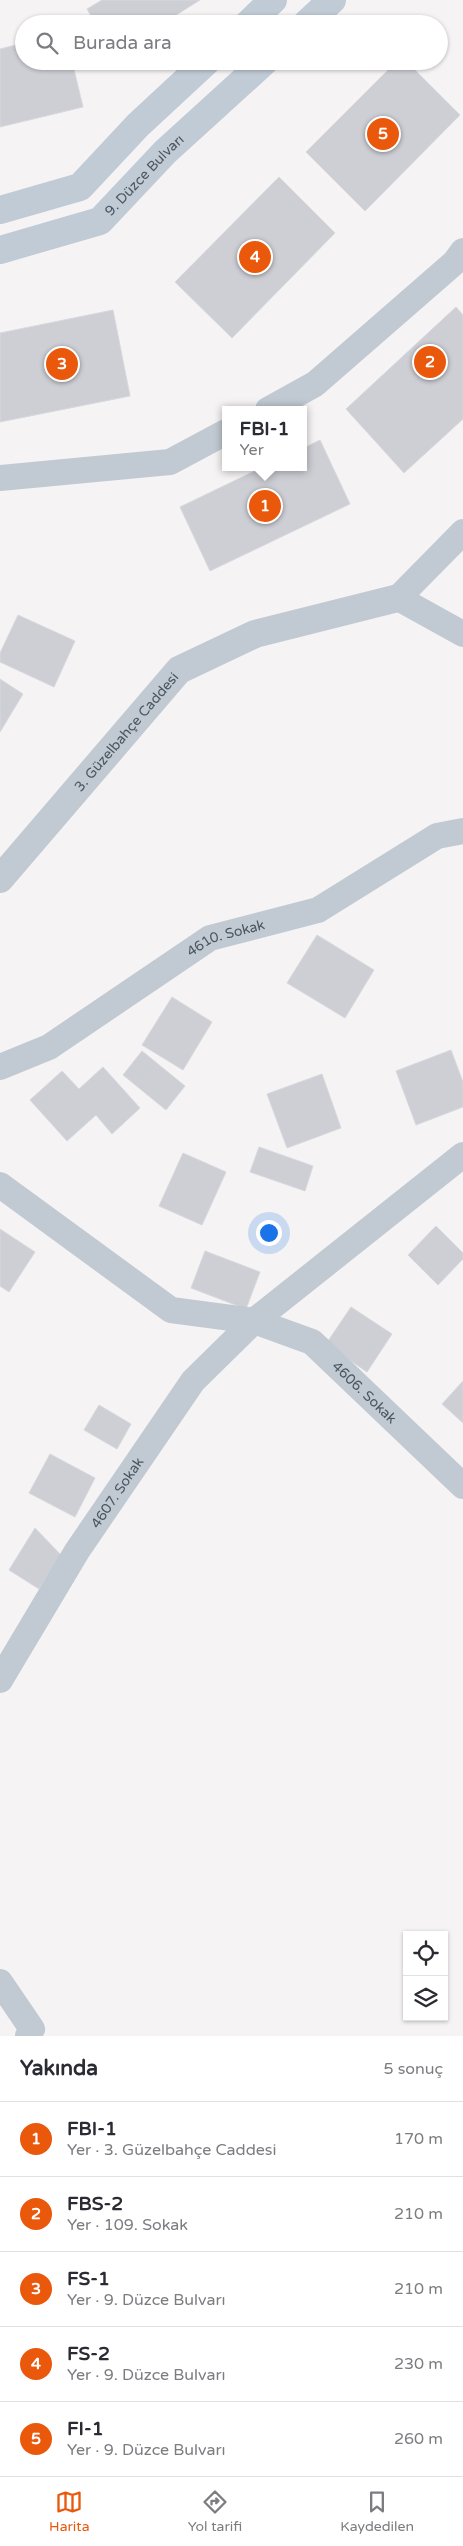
<!DOCTYPE html>
<html lang="tr">
<head>
<meta charset="utf-8">
<style>
  :root { --surface:#fff; --page:#f2f2f3; --text:#2b2b33; --muted:#7c7c81; --line:#e1e1e2; --accent:#ea580c }
  body { margin:0; font-family:"Varela Round",sans-serif; background:var(--page); color:var(--text) }
  .controls { position:absolute; right:15px; bottom:15px; display:grid; overflow:hidden; border-radius:0px; box-shadow:0 1px 4px #0004 }
  .controls button { width:45px; height:45px; display:grid; place-items:center; padding:0; border:0; border-bottom:1px solid var(--line); background:var(--surface); color:var(--text); font:25px sans-serif }
  .you { position:absolute; left:268px; top:1232px; width:18px; height:18px; margin:-12px; border:4px solid #fff; border-radius:50%; background:#1a73e8; box-shadow:0 0 0 8px #1a73e833 }
  .badge { display:grid; place-items:center; width:32px; height:32px; border-radius:50%; background:var(--accent); color:#fff; font-size:16px; font-weight:700 }
  .pin { position:absolute; translate:-50% -50%; border:2px solid #fff; box-shadow:0 1px 5px #0006 }
  .popup { position:absolute; left:222px; top:406px; width:85px; height:65px; box-sizing:border-box; display:grid; place-content:center; border-radius:0px; background:var(--surface); filter:drop-shadow(0 1px 4px #0005); font-size:16px; white-space:nowrap; color:var(--muted) }
  .popup b { font-size:19px; color:var(--text) }
  .popup::after { content:''; position:absolute; left:50%; top:100%; margin-left:-10px; border:10px solid transparent; border-top-color:var(--surface) }
  .list { margin:0; padding:0; list-style:none }
  h2 { display:flex; justify-content:space-between; align-items:center; height:65px; margin:0; padding:0 20px; font-size:21px }
  h2 small { font-size:16px; font-weight:400; color:var(--muted) }
  .list li { display:grid; grid-template-columns:32px 1fr auto; gap:15px; align-items:center; box-sizing:border-box; height:75px; padding:0 20px; border-top:1px solid var(--line) }
  .list b { display:block; font-size:19px; white-space:nowrap }
  .list p { margin:0; font-size:16px; white-space:nowrap; color:var(--muted) }
  .list em { font-size:16px; font-style:normal; color:var(--muted) }
  .icon { flex:none; width:28px; height:28px; fill:none; stroke:currentColor; stroke-width:2; stroke-linecap:round; stroke-linejoin:round }
  .map { position:relative; flex:none; width:463px; height:2036px; overflow:hidden }
  .search { position:absolute; background:var(--surface); box-shadow:0 1px 4px #0004; left:15px; right:15px; top:15px; height:55px; display:flex; align-items:center; gap:12px; box-sizing:border-box; padding:0 18px; border-radius:28px; color:var(--muted); font-size:19px }
  .sheet { height:440px; background:var(--surface) }
  nav { display:flex; justify-content:space-around; align-items:center; box-sizing:border-box; height:70px; border-top:1px solid var(--line); background:var(--surface); font-size:14px; color:var(--muted) }
  nav a { display:grid; justify-items:center; gap:2px }
  nav .on { color:var(--accent) }
  .map>svg:first-child { display:block }
  .building { fill:#cdcfd5; stroke:#d7d9de }
  .lines { fill:none; stroke-linecap:round; stroke-linejoin:round }
  .minor { stroke:#c1cad2; stroke-width:26 }
  .tertiary { stroke:#c1cad2; stroke-width:28 }
  .secondary { stroke:#c1cbd6; stroke-width:28 }
  .labels { text-anchor:middle; stroke-width:4; stroke-linejoin:round; paint-order:stroke }
  .street-label { font-size:14px; fill:#4a5661; stroke:#fff }
</style>
</head>
<body>
<div class="map">
<svg width="463" height="2036" viewBox="0 0 463 2036">
  <rect width="100%" height="100%" fill="#f5f3f3"/>
  <!-- building -->
  <path class="building" d="M102,0H200L162,24H96L87,9Z
    M24,43V61H72L83,107L0,127V49Z
    M397,61H406L460,115L365,211L306,152Z
    M279,177L335,233L232,338L175,282Z
    M456,307L463,315V419L404,473L346,409Z
    M113,310L130,396L0,422V333Z
    M320,440L350,504L210,571L180,507L263,467H304V448Z
    M18,615L75,641L54,687L0,662V653Z
    M0,679L23,694L0,732Z
    M317,935L374,970L345,1018L287,983Z
    M172,997L212,1022L183,1070L142,1045Z
    M451,1050L463,1082V1107L416,1125L396,1071Z
    M142,1051L185,1086L166,1110L123,1075Z
    M103,1067L140,1108L112,1134L96,1115L67,1141L30,1100L62,1071L79,1089Z
    M322,1074L341,1128L287,1148L267,1094Z
    M259,1147L313,1166L305,1191L250,1172Z
    M183,1153L226,1172L202,1225L159,1206Z
    M436,1226L463,1253V1259L438,1285L408,1255Z
    M0,1229L35,1252L9,1292L0,1286Z
    M205,1251L260,1272L246,1309L191,1288Z
    M351,1307L392,1334L367,1372L326,1344Z
    M463,1381V1423L442,1404Z
    M99,1405L131,1424L117,1449L84,1430Z
    M50,1454L95,1478L75,1517L29,1493Z
    M35,1528L61,1555L39,1589L9,1570Z"/>
  <g class="lines">
    <!-- minor -->
    <g class="minor">
      <path d="M268,410L315,384L455,262L463,251"/>
      <path d="M0,478L170,462L226,432"/>
      <path d="M463,532L398,598L463,634"/>
      <path id="s1" d="M0,1067L49,1047L210,938L318,910L437,836L463,831"/>
      <path d="M0,1185L171,1310L254,1321L463,1155"/>
      <path id="s2" d="M0,1680L77,1551L193,1381L254,1321L312,1342L463,1486"/>
      <path d="M0,1982L32,2029L28,2036"/>
    </g>
    <!-- tertiary -->
    <path class="tertiary" id="s3" d="M0,879L179,670L255,634L398,598"/>
    <!-- secondary -->
    <g class="secondary">
      <path d="M248,24L273,0"/>
      <path d="M306,24L332,0"/>
      <path d="M0,210L80,187L138,125L207,61"/>
      <path id="s4" d="M0,250L100,221L165,152L265,61"/>
    </g>
  </g>
  <g class="labels">
    <!-- street labels -->
    <g class="street-label">
      <text dy="5" stroke="none"><textPath href="#s4" startOffset="168">9. Düzce Bulvarı</textPath></text>
      <text dy="5" stroke="none"><textPath href="#s3" startOffset="194">3. Güzelbahçe Caddesi</textPath></text>
      <text dy="5" stroke="none"><textPath href="#s1" startOffset="262">4610. Sokak</textPath></text>
      <text dy="5" stroke="none"><textPath href="#s2" startOffset="576">4606. Sokak</textPath></text>
      <text dy="5" stroke="none"><textPath href="#s2" startOffset="221">4607. Sokak</textPath></text>
    </g>
  </g>
</svg>
<div class="controls">
<button><svg class="icon" aria-label="locate" viewBox="0 0 24 24"><circle cx="12" cy="12" r="6"/><path d="M12 2v4M12 18v4M2 12h4M18 12h4"/></svg></button>
<button><svg class="icon" aria-label="layers" viewBox="0 0 24 24"><path d="M12 4l9 5-9 5-9-5zM3 14l9 5 9-5"/></svg></button>
</div>
<div class="you"></div>
<div class="pin badge" style="left:265px;top:506px">1</div>
<div class="popup"><b>FBI-1</b>Yer</div>
<div class="pin badge" style="left:430px;top:362px">2</div>
<div class="pin badge" style="left:62px;top:364px">3</div>
<div class="pin badge" style="left:255px;top:257px">4</div>
<div class="pin badge" style="left:383px;top:134px">5</div>
<div class="search"><svg class="icon" aria-label="search" viewBox="0 0 24 24"><circle cx="10" cy="10" r="6"/><path d="M15 15l6 6"/></svg>Burada ara</div>
</div>
<section class="sheet">
<h2>Yakında<small>5 sonuç</small></h2>
<ul class="list">
<li><span class="badge">1</span><div><b>FBI-1</b><p>Yer · 3. Güzelbahçe Caddesi</p></div><em>170 m</em></li>
<li><span class="badge">2</span><div><b>FBS-2</b><p>Yer · 109. Sokak</p></div><em>210 m</em></li>
<li><span class="badge">3</span><div><b>FS-1</b><p>Yer · 9. Düzce Bulvarı</p></div><em>210 m</em></li>
<li><span class="badge">4</span><div><b>FS-2</b><p>Yer · 9. Düzce Bulvarı</p></div><em>230 m</em></li>
<li><span class="badge">5</span><div><b>FI-1</b><p>Yer · 9. Düzce Bulvarı</p></div><em>260 m</em></li>
</ul>
</section>
<nav>
<a class="on"><svg class="icon" aria-label="map" viewBox="0 0 24 24"><path d="M3 6l6-2 6 2 6-2v14l-6 2-6-2-6 2zM9 4v14M15 6v14"/></svg>Harita</a>
<a><svg class="icon" aria-label="directions" viewBox="0 0 24 24"><path d="M12 3l9 9-9 9-9-9zM9 14v-3h6M13 9l2 2-2 2"/></svg>Yol tarifi</a>
<a><svg class="icon" aria-label="saved" viewBox="0 0 24 24"><path d="M7 4h10v16l-5-4-5 4z"/></svg>Kaydedilen</a>
</nav>
</body>
</html>
